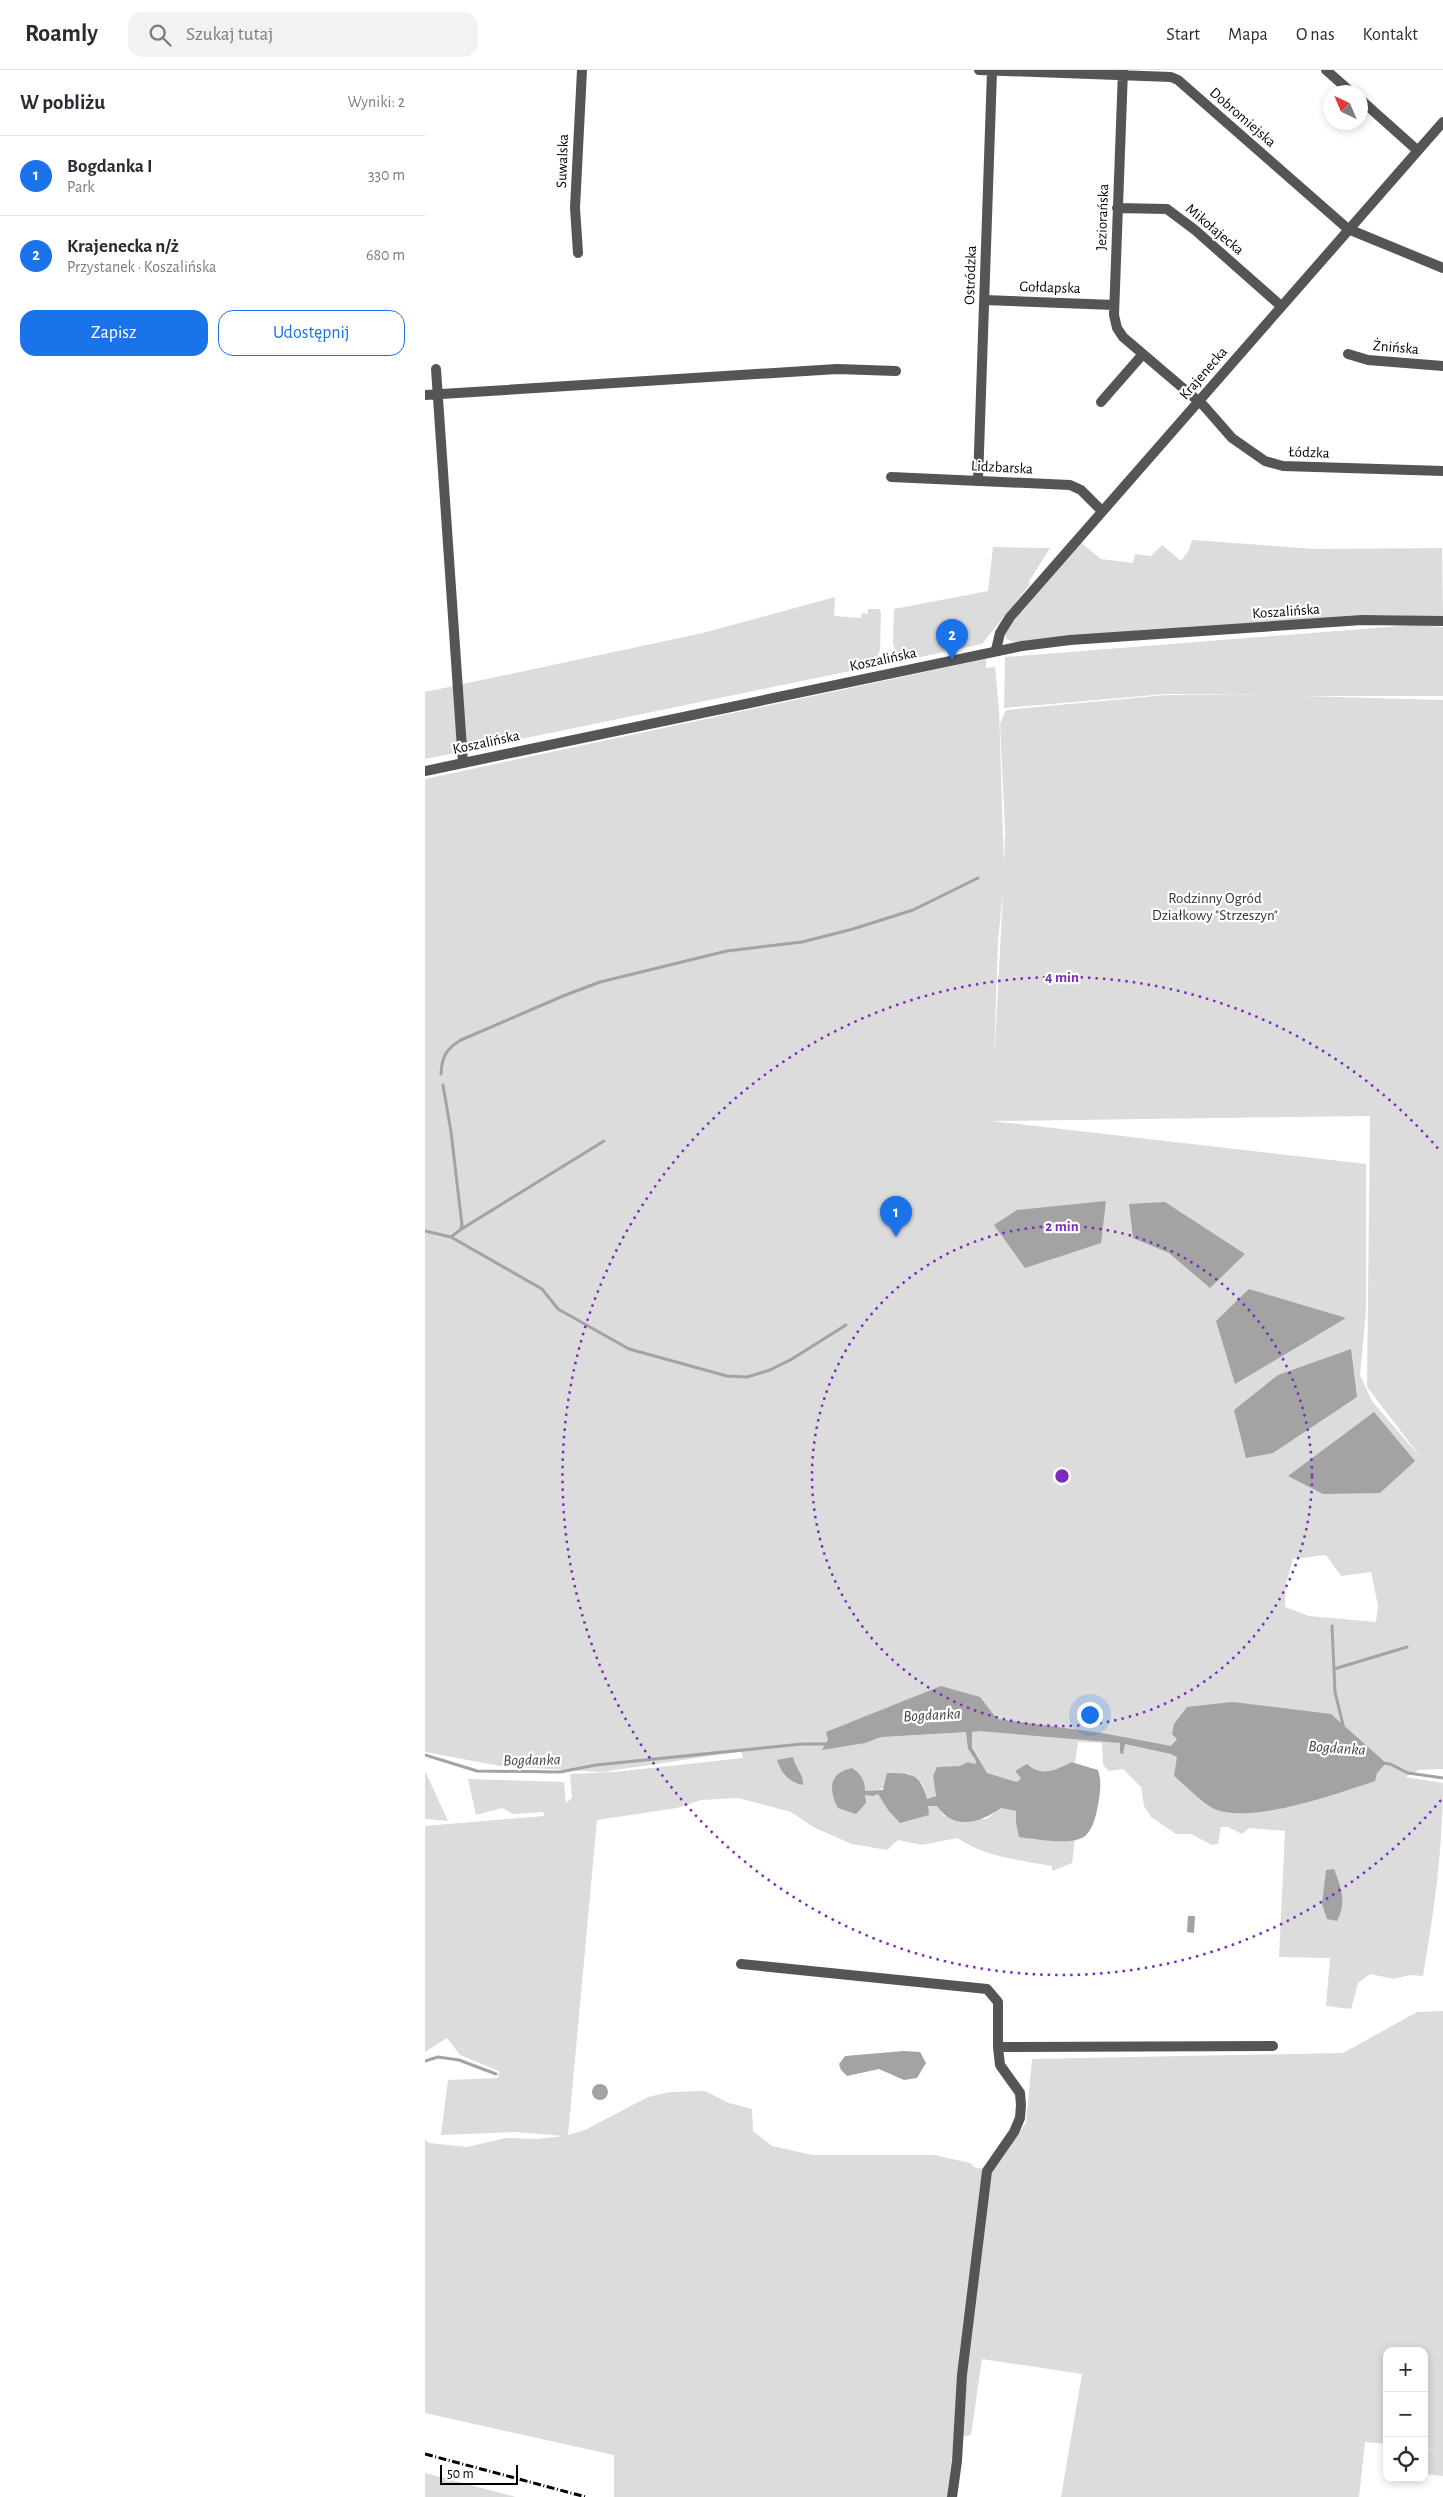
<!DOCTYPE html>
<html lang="pl">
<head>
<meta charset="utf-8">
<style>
  :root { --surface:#fff; --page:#f2f2f3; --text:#2b2b33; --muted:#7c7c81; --line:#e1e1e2; --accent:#1a73e8 }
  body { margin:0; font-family:"Alegreya Sans",sans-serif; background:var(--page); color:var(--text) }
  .controls { position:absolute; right:15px; bottom:15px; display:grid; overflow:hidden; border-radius:10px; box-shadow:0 2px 8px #0003 }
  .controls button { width:45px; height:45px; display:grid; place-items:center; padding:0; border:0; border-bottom:1px solid var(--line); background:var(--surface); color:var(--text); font:25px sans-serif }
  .compass { position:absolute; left:898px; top:15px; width:45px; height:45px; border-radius:50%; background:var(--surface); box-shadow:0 2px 8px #0003; rotate:316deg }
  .scale { position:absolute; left:15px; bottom:12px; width:78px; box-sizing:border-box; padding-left:5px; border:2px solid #000; border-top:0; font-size:14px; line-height:18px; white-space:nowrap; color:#000; -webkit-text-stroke:4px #fff; paint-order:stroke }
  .you { position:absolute; left:664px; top:1644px; width:18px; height:18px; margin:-12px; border:4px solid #fff; border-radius:50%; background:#1a73e8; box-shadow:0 0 0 8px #1a73e833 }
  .badge { display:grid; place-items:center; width:32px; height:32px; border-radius:50%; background:var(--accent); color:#fff; font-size:16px; font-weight:700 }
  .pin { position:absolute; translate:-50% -41px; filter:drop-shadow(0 1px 2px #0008) }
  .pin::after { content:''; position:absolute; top:26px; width:18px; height:15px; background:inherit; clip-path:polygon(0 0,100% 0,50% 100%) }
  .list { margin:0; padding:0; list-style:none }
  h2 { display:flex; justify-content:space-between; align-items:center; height:65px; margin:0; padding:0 20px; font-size:21px }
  h2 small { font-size:16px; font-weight:400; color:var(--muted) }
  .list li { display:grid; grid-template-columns:32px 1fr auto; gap:15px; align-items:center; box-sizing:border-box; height:80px; padding:0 20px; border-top:1px solid var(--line) }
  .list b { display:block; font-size:19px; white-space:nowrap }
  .list p { margin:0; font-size:16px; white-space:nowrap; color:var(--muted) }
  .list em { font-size:16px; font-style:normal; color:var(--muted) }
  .actions { display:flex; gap:10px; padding:15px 20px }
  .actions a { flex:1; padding:11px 0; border:1px solid var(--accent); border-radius:15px; text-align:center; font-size:18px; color:var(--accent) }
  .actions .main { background:var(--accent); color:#fff }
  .icon { flex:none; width:28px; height:28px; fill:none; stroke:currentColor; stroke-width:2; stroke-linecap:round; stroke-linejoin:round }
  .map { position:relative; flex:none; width:1018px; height:2427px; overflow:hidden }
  header { display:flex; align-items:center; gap:30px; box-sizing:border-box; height:70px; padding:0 25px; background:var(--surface); border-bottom:1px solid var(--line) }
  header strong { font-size:24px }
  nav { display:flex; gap:28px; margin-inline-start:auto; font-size:18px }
  .search { width:350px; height:45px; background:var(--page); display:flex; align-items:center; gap:12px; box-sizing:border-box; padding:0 18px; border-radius:15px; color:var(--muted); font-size:19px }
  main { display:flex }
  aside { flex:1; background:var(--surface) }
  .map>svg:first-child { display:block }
  .green { fill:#dcdcdc; fill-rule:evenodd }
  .water { fill:#a3a3a3 }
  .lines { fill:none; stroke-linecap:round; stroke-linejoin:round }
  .stream { stroke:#a3a3a3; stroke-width:3 }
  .minor { stroke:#555; stroke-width:10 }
  .tertiary { stroke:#555; stroke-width:10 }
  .rail { stroke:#000; stroke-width:3; stroke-dasharray:8 2.5 1 2.5; stroke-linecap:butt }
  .ring { fill:none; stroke:#7b2cbf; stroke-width:2.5; stroke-dasharray:2.5 5 }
  .labels { text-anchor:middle; stroke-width:4.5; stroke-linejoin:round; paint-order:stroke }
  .street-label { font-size:15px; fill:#000; stroke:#fff }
  .park-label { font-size:15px; fill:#333; stroke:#fff }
  .water-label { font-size:16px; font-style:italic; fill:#444; stroke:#fff }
  .centre { fill:#7b2cbf; stroke:#fff; stroke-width:2.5 }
  .ring-label { font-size:15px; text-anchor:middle; font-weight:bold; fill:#7b2cbf; stroke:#fff; stroke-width:4.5; stroke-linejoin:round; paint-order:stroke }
</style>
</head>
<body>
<header>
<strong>Roamly</strong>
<div class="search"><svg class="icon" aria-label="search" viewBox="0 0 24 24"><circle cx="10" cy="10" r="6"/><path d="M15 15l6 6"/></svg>Szukaj tutaj</div>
<nav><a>Start</a><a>Mapa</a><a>O nas</a><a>Kontakt</a></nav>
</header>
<main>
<aside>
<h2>W pobliżu<small>Wyniki: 2</small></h2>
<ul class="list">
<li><span class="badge">1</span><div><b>Bogdanka I</b><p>Park</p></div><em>330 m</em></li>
<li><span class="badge">2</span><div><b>Krajenecka n/ż</b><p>Przystanek · Koszalińska</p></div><em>680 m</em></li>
</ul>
<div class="actions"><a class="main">Zapisz</a><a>Udostępnij</a></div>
</aside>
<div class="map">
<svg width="1018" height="2427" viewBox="0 0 1018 2427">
  <rect width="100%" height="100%" fill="#fff"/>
  <!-- green -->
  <path class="green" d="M767,470L890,479L1017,478L1018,547L958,545L645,566L588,572L582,569L579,563L581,559L655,472L676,489L708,493L710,484L726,486L737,475L756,491L764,480Z
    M568,477L625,478L603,513H606L557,574L486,589L472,583L468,574L469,539L563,521Z
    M410,527L409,546L436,548L437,543L443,544V539H454L456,542L455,580L449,596L0,689V622L278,563Z
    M989,555L1018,557V626H877L1018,630V1699L994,1700L980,1707L1018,1713C1018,1778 1009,1842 998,1906L984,1905L969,1909L945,1904L933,1913L926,1939L901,1936L905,1888L854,1887L860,1761L824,1758L817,1764L803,1757H796L793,1774L787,1775L766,1764H751L726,1747L719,1736L716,1717L698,1699L684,1701L678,1695L677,1673L653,1672L650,1693L646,1692L629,1702L590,1701L596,1708L592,1712L562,1703L543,1668V1679L551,1691L550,1694L543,1692L535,1696L512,1698L508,1706L511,1726L502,1730L498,1714L483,1703C468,1713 459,1722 440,1721L434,1704L440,1725L453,1723L463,1740L512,1735L519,1746L561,1749L576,1738L591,1741V1753L604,1768L650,1770L647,1793L627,1801V1796C595,1790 560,1787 532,1768L497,1775L473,1770L462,1780L427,1774L390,1758L366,1742L313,1728L276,1730L252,1738L172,1750L143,2065L160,2060L223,2027L245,2022L280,2021L304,2033L327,2039L328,2061L347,2076L387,2085H509L545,2093L551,2098L568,2099L601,2053L607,1989L918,1983L992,1942L1018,1941V2406L999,2404V2379L1012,2380L999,2378V2281H962V2374L940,2372L934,2427H636L657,2304L557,2289L546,2365L529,2369L522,2427H189V2385L0,2343V2069L4,2073L42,2077L81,2068L112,2069L139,2066L90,2062L16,2065L23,2010L73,2008L74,2001L35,1985L22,1968L0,1982V1756L119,1746L118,1742L88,1744L77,1738L51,1745L43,1709L139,1712L141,1733L147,1728L145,1704L189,1702L318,1688L316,1682H312L177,1702L75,1696L0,1682V709L561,589V598L570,597L574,639L579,796L580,761L575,654L581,640L741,625H838L741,624L579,638L580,587ZM578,823L569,994L573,870ZM945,1046L942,1317L997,1389L947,1331L935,1305L941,1241V1094L566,1051ZM901,1485L916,1506L946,1502L953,1536L951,1552L884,1546L860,1537L861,1514L868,1489Z
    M0,1701L23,1751L0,1749Z
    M0,2403L91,2427H0Z"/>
  <!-- water -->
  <path class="water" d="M681,1131L676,1173L600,1198L569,1155L592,1140Z
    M740,1132L820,1184L785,1218L744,1183L708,1168L704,1134Z
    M824,1219L921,1248L810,1314L791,1251Z
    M926,1279L932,1327L848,1383L821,1388L809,1340L853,1305Z
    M949,1342L990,1391L955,1423L898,1424L863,1406Z
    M516,1616L555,1627L572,1649L677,1663L746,1676L752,1669L747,1664L749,1654L762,1637L807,1632L906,1644L961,1693L952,1703L950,1711C911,1724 831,1753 792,1740C780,1736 760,1715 749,1706L752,1687L746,1684L700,1674L698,1684L695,1683V1673L554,1661L547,1662V1677L562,1703L592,1712L596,1708L590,1701L602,1694C616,1707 630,1701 646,1692L673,1700C677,1711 675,1724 673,1735C671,1745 669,1756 662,1764C652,1777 610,1769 594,1767L591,1753V1741L576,1738C555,1753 529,1761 512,1736H503L504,1745L475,1753L463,1740L453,1724L448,1726L440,1725L441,1733L431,1744L413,1738C403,1719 404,1703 427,1698C436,1704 440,1710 440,1721L458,1720L462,1703C488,1703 495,1704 502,1729L511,1726L508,1706L512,1697L535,1696L543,1692L550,1694L551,1691L543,1679L541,1662L456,1667L440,1673L397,1680L403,1670L401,1662Z
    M368,1687C370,1698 379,1704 378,1715C365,1713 356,1703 352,1690Z
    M909,1799C916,1817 922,1833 912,1851L902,1849L897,1834L901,1800Z
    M763,1846H770L769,1863L762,1862Z
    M479,1981L495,1982L501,1993L492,2008L479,2010L454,1999L422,2006L416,2000L414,1994L420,1986Z
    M167 2022a8 8 0 1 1 16 0a8 8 0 1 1-16 0Z"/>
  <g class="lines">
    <!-- stream -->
    <path class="stream" d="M16,1004C17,986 21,979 36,970L138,926L175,912L302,881L377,872L428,859L488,840L553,808
      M18,1015L26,1062L37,1155L35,1160L26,1167
      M35,1160L179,1071
      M0,1161L26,1167L117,1219L133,1239L204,1279L302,1306L322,1307L345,1300L367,1289L421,1255
      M907,1556L910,1622L918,1655
      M909,1599L982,1577
      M0,1685L52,1701L135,1702L171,1695L377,1674H403
      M957,1693L965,1694L983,1703L1018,1708
      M0,1991L13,1987L34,1990L71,2004"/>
    <!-- minor -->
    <path class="minor" d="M554,0L746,7L753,10L923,159L1018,198
      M698,0L689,245L692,258L698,267L779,336L807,368L840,391L858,396L1018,401
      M901,0L926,22
      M936,30L992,80
      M692,138L742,139L770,160L856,236
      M153,183L150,138L157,0
      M559,230L689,235
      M923,284L943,290L1018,296
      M11,299L38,693
      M0,325L412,299L471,301
      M676,332L718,284
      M466,407L645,415L656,420L677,441
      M553,411L567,1
      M571,580L575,563L585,547L1018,52
      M316,1894L562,1919L573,1932V1977
      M527,2427L532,2391L537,2305L562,2101L589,2062L595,2048L596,2035L595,2023L575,1995L573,1977L848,1976"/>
    <!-- tertiary -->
    <path class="tertiary" d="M0,701L597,576L645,570L937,550L1018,551"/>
    <!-- rail -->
    <path class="rail" d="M0,2384L161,2427"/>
  </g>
  <!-- distance rings -->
  <g class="ring">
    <circle cx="637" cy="1406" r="250"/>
    <path d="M1016 1730A499 499 0 1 1 1016 1082"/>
  </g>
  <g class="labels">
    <!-- street labels -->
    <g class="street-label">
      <text transform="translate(818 47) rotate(41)" y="5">Dobromiejska</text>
      <text transform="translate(137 91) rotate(-88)" y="5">Suwalska</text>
      <text transform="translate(677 147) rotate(-88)" y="5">Jeziorańska</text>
      <text transform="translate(790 159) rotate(40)" y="5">Mikołajecka</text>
      <text transform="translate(545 205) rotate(-88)" y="5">Ostródzka</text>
      <text transform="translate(625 217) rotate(2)" y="5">Gołdapska</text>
      <text transform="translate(971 277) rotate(5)" y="5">Żnińska</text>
      <text transform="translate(778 303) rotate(-49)" y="5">Krajenecka</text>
      <text transform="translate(884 382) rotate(2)" y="5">Łódzka</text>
      <text transform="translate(577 397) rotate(3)" y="5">Lidzbarska</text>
      <text transform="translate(861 541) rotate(-4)" y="5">Koszalińska</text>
      <text transform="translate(458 589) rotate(-12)" y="5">Koszalińska</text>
      <text transform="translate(61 672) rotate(-12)" y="5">Koszalińska</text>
    </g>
    <!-- park labels -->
    <g class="park-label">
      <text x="790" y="833">Rodzinny Ogród<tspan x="790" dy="17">Działkowy "Strzeszyn"</tspan></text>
    </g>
    <!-- water labels -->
    <g class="water-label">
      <text transform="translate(507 1644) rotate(-3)" y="6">Bogdanka</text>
      <text transform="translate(912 1677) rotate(4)" y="6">Bogdanka</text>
      <text transform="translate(107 1689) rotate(-1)" y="6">Bogdanka</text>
    </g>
  </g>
  <circle cx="637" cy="1406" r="8" class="centre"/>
  <g class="ring-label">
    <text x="637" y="912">4 min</text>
    <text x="637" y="1161">2 min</text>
  </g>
</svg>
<div class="controls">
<button>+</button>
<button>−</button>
<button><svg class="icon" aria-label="locate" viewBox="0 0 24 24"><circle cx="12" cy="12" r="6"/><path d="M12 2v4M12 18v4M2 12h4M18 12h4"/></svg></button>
</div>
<svg class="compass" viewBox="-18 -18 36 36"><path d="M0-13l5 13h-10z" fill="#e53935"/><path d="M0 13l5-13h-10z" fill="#7c7c81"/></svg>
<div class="scale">50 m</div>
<div class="you"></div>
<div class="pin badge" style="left:471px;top:1167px">1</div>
<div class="pin badge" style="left:527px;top:590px">2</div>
</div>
</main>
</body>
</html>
